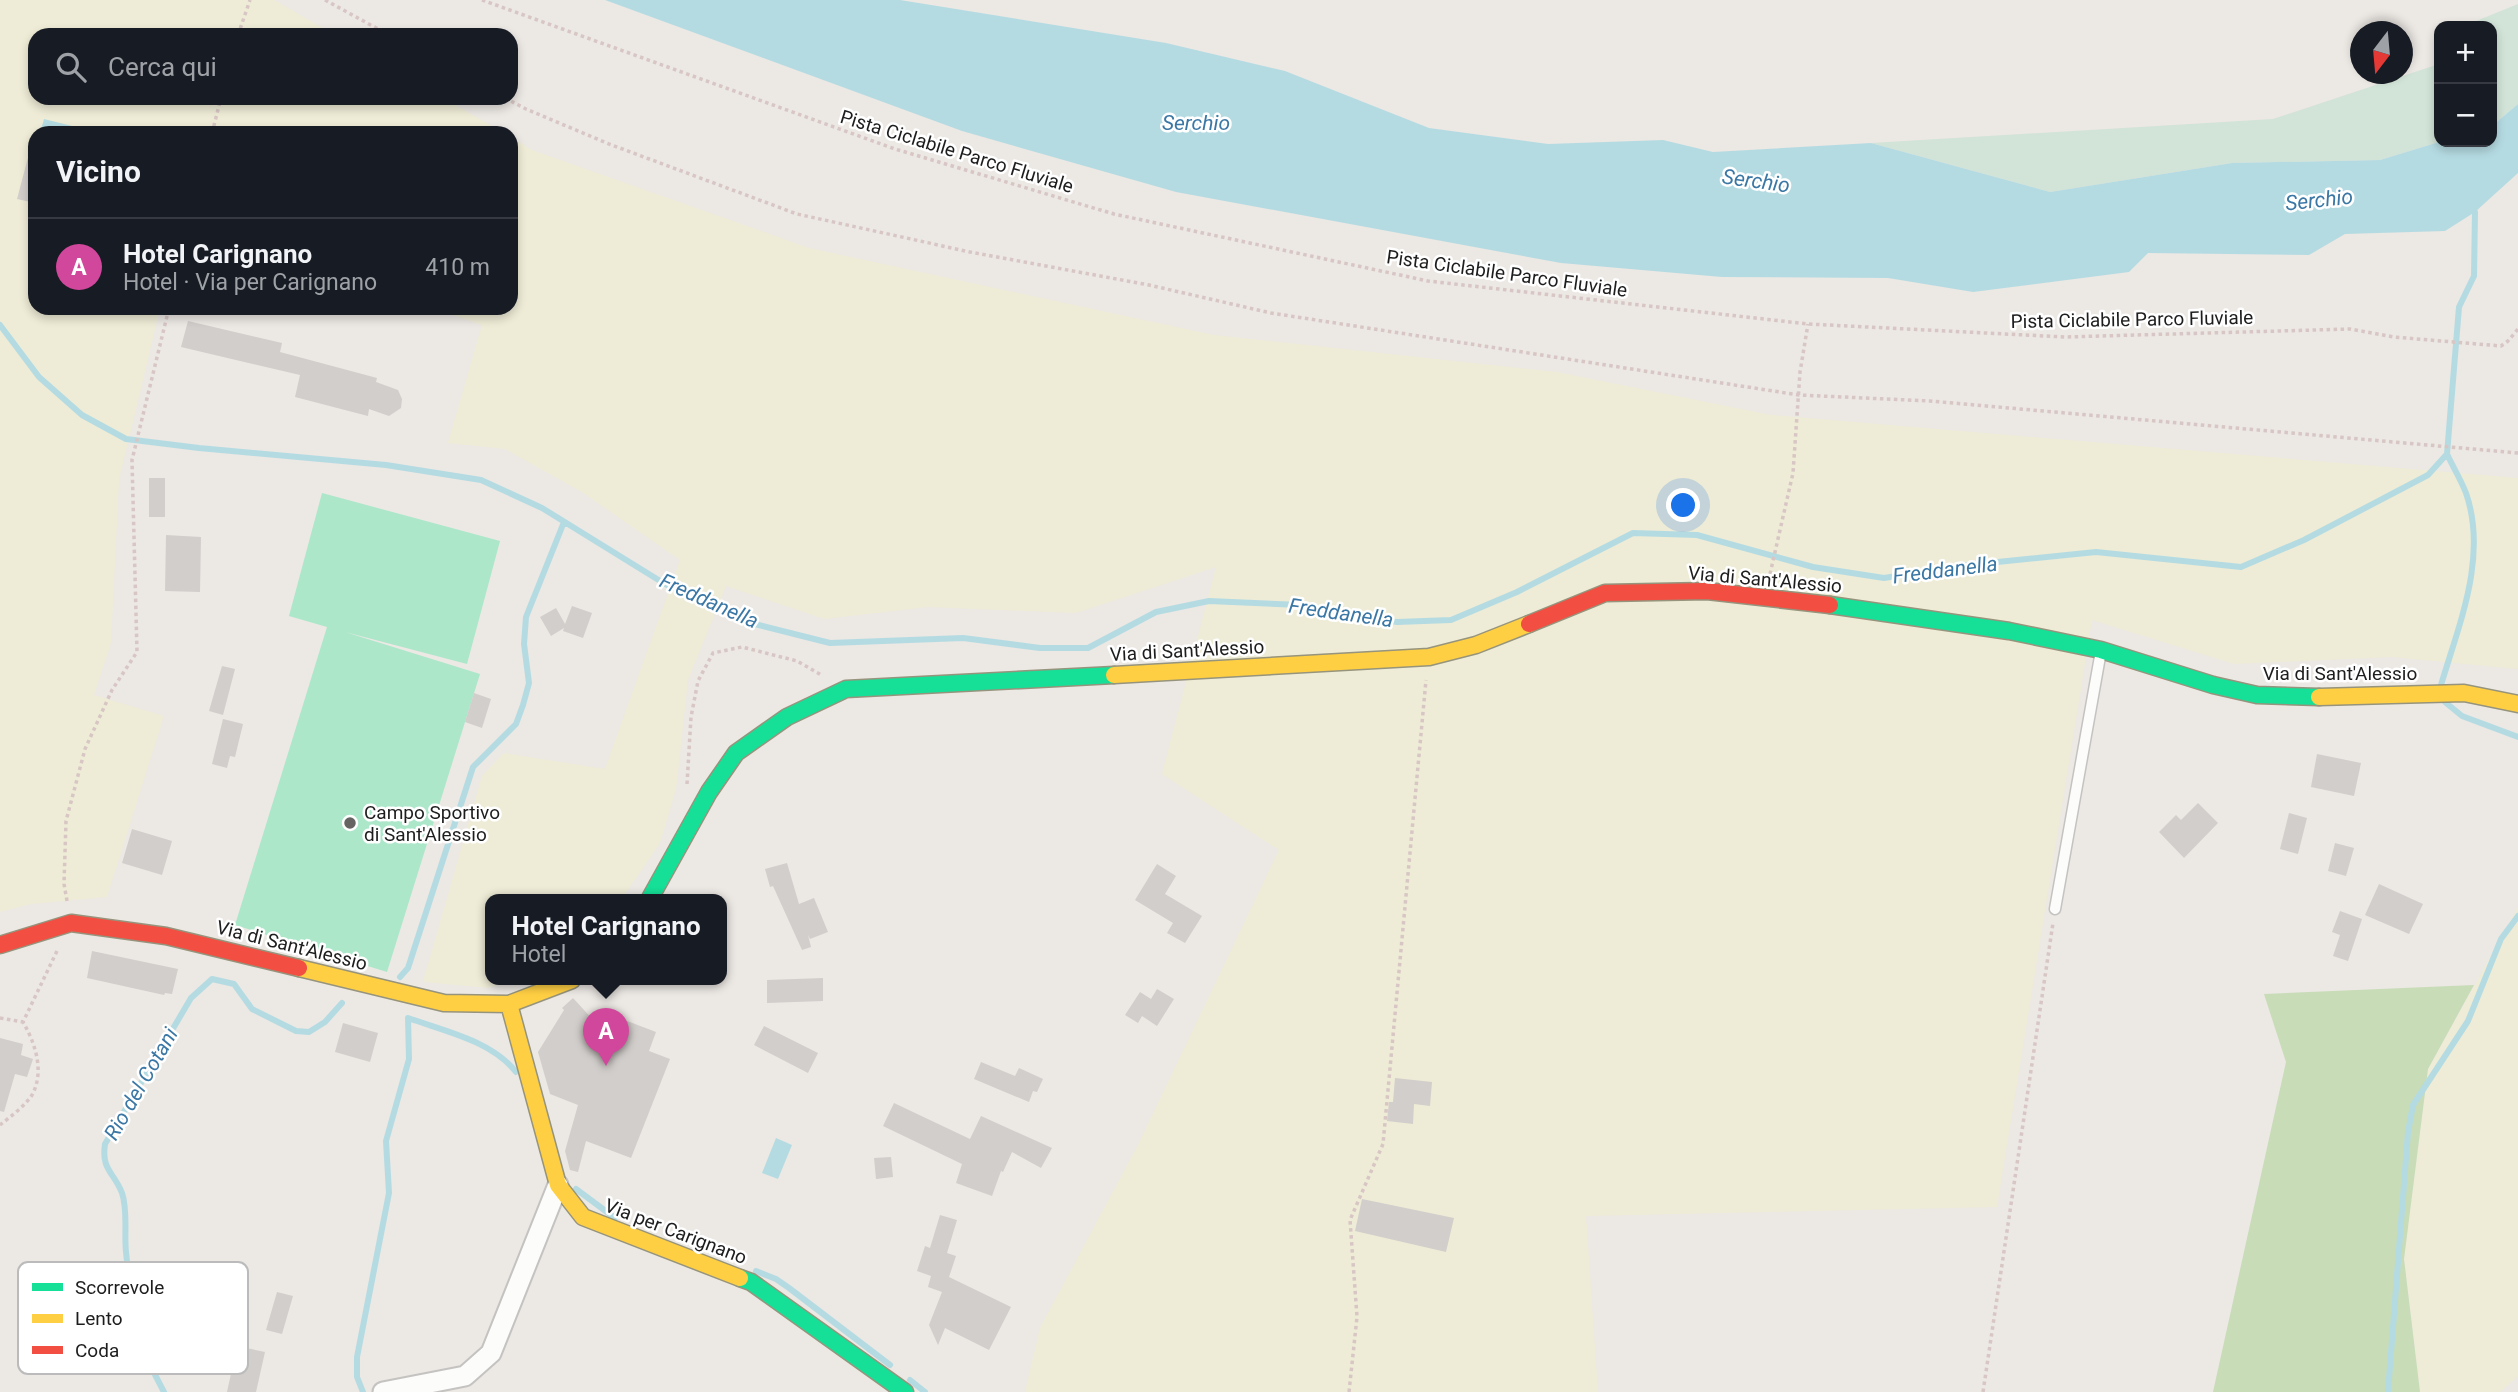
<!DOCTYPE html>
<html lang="it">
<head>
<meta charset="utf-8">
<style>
  :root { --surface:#171b24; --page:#242831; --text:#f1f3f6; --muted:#9ea1a6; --line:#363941; --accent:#d93025 }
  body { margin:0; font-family:Roboto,sans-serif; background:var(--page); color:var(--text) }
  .controls { position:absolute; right:21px; top:21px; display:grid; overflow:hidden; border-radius:14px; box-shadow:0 4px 10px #0003 }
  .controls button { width:63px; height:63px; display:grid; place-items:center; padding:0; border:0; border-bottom:2px solid var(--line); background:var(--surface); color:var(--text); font:35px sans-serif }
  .compass { position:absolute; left:2350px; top:21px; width:63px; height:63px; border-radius:50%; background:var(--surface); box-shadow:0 4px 10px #0003; rotate:196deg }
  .you { position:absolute; left:1684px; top:506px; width:24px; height:24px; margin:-18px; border:5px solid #fff; border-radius:50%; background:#1a73e8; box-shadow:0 0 0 10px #1a73e833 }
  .badge { display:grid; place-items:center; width:46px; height:46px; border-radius:50%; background:var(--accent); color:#fff; font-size:23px; font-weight:700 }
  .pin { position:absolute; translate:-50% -58px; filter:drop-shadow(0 2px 4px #0008) }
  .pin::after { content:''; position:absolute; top:37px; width:24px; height:21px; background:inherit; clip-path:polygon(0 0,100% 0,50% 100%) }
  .popup { position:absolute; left:485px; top:894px; width:242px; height:91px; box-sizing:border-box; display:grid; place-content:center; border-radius:14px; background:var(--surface); filter:drop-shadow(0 2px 5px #0005); font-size:23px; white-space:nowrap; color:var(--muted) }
  .popup b { font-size:26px; color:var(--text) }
  .popup::after { content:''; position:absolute; left:50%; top:100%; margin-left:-14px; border:14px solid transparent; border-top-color:var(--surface) }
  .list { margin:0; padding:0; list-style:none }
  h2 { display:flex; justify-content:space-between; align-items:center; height:91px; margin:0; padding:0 28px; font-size:30px }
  h2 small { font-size:23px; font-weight:400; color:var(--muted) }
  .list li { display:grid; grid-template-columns:46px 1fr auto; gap:21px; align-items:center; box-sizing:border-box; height:98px; padding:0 28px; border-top:2px solid var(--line) }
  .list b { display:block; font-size:26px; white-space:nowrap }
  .list p { margin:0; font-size:23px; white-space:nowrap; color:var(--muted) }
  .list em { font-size:23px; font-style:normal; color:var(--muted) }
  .icon { flex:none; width:38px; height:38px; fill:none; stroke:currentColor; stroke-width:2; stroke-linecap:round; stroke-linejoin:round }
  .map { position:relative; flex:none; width:2518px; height:1392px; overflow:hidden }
  .search { position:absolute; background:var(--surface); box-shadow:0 4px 10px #0003; left:28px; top:28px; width:490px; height:77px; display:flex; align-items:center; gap:18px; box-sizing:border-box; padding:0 24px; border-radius:21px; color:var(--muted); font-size:26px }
  .panel { position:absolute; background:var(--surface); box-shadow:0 4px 10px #0003; left:28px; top:126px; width:490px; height:189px; border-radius:21px }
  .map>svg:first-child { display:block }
  .farmland { fill:#eeecd6 }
  .forest { fill:#c7dcb7 }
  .wetland { fill:#d2e3d7 }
  .pitch { fill:#ace7ca }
  .water { fill:#b5dbe2 }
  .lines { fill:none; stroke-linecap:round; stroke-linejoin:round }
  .stream { stroke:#b5dbe2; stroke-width:6 }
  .building { fill:#d2cecb }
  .lane-casing { stroke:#c4c3c1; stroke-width:13 }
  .street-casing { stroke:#c4c3c1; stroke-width:23 }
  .fast-casing { stroke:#96947c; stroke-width:19 }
  .slow-casing { stroke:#96947c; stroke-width:19 }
  .jam-casing { stroke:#96947c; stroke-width:19 }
  .path { stroke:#d7c6c4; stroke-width:3.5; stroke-dasharray:3.5 3.5; stroke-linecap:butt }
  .lane { stroke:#fcfcfb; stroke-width:10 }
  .street { stroke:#fcfcfb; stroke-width:19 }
  .fast { stroke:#16e098; stroke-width:16 }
  .slow { stroke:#ffcf43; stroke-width:16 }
  .jam { stroke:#f24e42; stroke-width:16 }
  .poi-dot { fill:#656463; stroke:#fff; stroke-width:2.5 }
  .labels { text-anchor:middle; stroke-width:5; stroke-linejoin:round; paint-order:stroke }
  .street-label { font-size:19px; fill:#1d1d1d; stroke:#fff }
  .poi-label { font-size:19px; fill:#1d1d1d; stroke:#fff; text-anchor:start }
  .water-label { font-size:21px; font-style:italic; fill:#3b77a5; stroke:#fff }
  .key { fill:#fff; stroke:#bbb; stroke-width:2 }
  .key-label { font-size:19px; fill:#1d1d1d }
</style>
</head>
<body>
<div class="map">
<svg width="2518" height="1392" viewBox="0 0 2518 1392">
  <rect width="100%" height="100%" fill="#ece8e4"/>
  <!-- farmland -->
  <path class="farmland" d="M0,0H274L335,35H35V98H443L504,133H35V308H160L119,480L111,643L94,695L164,716L107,897L31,904L0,912Z
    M511,137L532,150L809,248L1214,335L1557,372L1771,415L2518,478V669L2392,657L2234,664L2092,620L1997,1207L1586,1216L1598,1392H1025L1040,1328L1138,1145L1279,850L1162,774L1216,567L1076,613L928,607L824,619L726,586L688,680L676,789L660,843L621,900H490V980H513L489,988L423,982L482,776L504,753L605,769L680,560L582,492L505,449L448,443L482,325L433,308H511Z
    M2518,907V1376L2500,1392H2420L2404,1259L2428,1069Z"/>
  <!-- forest -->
  <path class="forest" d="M2474,985L2428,1069L2404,1259L2420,1392H2213L2286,1062L2264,994Z"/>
  <!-- wetland -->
  <path class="wetland" d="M2518,4V104L2492,126V26H2464Z
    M2439,64V142L2380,160L2232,163L2050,192L1871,143L2273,119Z"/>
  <!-- pitch -->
  <path class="pitch" d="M322,493L500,541L467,664L345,632L480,674L387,972L235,925L327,627L289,616Z"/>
  <!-- water -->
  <path class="water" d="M605,0H900L1166,43L1285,71L1429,128L1548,144L1663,140L1713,152L1871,143L2050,192L2232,163L2380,160L2439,142H2492V126L2518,104V173L2475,212L2445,231L2345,234L2309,255L2148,253L2129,272L1973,292L1888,278L1722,277L1561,263L1176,192L962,131Z
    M44,119L84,129V133H40Z
    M776,1138L792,1145L778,1179L762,1173Z"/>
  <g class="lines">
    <!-- stream -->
    <path class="stream" d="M0,325L39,377L82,415L126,439L199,448L386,465L481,480L542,508L665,584L751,623L830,643L963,638L1040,648H1088L1156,612L1209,601L1301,605L1397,622L1451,620L1517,592L1633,533L1697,535L1813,567L1884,578L1968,565L2096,552L2241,567L2304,540L2428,475L2447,454L2459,307L2474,276L2475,212L2472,206
      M2441,685C2459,624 2488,557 2466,493C2461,480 2453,467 2447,454
      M2445,702L2462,716L2518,737
      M400,977L408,968L473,767L516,724L523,705L529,683L524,644L526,617L564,522
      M576,1189L615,1218
      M756,1271L776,1279L789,1288L890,1365
      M910,1380L925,1392
      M164,1392C139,1348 131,1302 126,1252C124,1234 128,1210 122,1193C114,1172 101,1170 105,1144L191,998L212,979L234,984L252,1009L296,1031L309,1032L325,1022L342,1003
      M363,1392L357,1377V1357L389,1193L386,1141L409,1059L408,1018C444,1031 492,1041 516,1072
      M2388,1392L2408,1132L2413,1105L2468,1021L2501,939L2518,916"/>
  </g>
  <!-- building -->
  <path class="building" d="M30,150L35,151V203L17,199Z
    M188,321L282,343L280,352L377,378L376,382L398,390L402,399L401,408L389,416L369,409L368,416L295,397L300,375L181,347Z
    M149,478H165V517H149Z
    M166,535L201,537L200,592L165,591Z
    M572,606L592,613L583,638L563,631L564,628L551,636L540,617L556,608L565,624Z
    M222,666L235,669L223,715L209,711Z
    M474,693L491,699L482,728L465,722Z
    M223,719L243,724L235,757L230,756L227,768L212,764Z
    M2317,754L2361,763L2354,796L2311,787Z
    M2198,803L2218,823L2184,858L2159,832L2176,815L2181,820Z
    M2289,813L2307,818L2298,854L2280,849Z
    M132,829L172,841L162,875L122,863Z
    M2335,843L2354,848L2346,876L2328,871Z
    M787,863L799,904L814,898L828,932L810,939L808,935L811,947L802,950L773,886L770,887L765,869Z
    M1157,864L1176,876L1165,894L1202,916L1185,943L1167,933L1173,923L1135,900Z
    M2379,884L2423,904L2409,934L2365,915Z
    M2340,911L2362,919L2348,961L2333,956L2340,935L2332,932Z
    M92,951L178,969L172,994L165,993L164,995L87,978Z
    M823,978V1001L767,1003V980Z
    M1157,989L1174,999L1157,1026L1142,1016L1138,1023L1125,1015L1140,992L1151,999Z
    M573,998L596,1023L601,1011L656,1032L649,1051L670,1059L631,1158L586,1141L578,1172L570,1170L565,1151L578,1105L550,1094L538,1052L564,1010L562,1008Z
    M343,1023L378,1033L370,1062L335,1052Z
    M764,1026L818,1053L808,1073L754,1045Z
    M0,1038L23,1044L21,1055L33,1059L27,1077L15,1074L4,1112L0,1111Z
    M981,1062L1015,1076L1019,1068L1043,1079L1037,1092L1033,1091L1029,1102L974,1079Z
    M1395,1078L1432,1082L1430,1106L1414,1104L1413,1124L1387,1121L1389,1102H1393Z
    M894,1103L970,1139L981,1116L1052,1148L1041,1168L1012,1152L1003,1172L1001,1171L992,1196L956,1183L962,1164L883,1126Z
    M891,1157L893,1177L876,1179L874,1158Z
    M1362,1199L1454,1218L1446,1252L1355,1231Z
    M940,1215L957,1220L947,1253L956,1256L949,1277L1011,1307L989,1350L945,1328L938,1345L929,1325L942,1292L928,1287L931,1276L917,1271L925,1246L930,1248Z
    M277,1292L293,1296L282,1334L266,1330Z
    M237,1346L265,1352L256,1392H227Z"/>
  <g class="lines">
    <!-- lane casing -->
    <g class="lane-casing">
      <path id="lane" d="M2055,909L2101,651"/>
    </g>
    <!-- street casing -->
    <g class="street-casing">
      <path id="street" d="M383,1392L465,1376L491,1353L558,1185"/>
    </g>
    <!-- fast casing -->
    <g class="fast-casing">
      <path id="fast" d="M1830,605L2009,631L2101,650L2213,685L2257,695L2319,697
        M649,900L709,792L736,753L787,717L846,689L1114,675
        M740,1278L751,1282L905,1392"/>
    </g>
    <!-- slow casing -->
    <g class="slow-casing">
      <path id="slow" d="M1114,675L1429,657L1476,645L1529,624
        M2319,697L2464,693L2518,704
        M299,968L444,1003L509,1004L572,980
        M509,1004L558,1185L583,1217L740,1278"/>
    </g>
    <!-- jam casing -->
    <g class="jam-casing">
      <path id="jam" d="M1529,624L1605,593L1707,591L1830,605
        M0,945L71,923L166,936L299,968"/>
    </g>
    <!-- path -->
    <path class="path" d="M325,0L389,35
      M482,0L895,149L1114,214L1428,281L1808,324L2065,337L2350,329L2394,337L2501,346L2508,341L2518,329
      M238,35L250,0
      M505,98L526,109L609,144L797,214L970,252L1149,285L1271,313L1799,395L1930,401L2518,453
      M212,133L221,98
      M1770,574L1793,473L1800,372L1808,324
      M687,784L691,717L698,681L713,653L742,647L797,661L823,676
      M67,901L64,884L66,821L85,749L112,690L137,652L132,460L169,308
      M0,1018L23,1022
      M0,1125C10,1117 26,1105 32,1095C45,1071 35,1043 23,1022L57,951
      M1349,1392L1357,1317L1350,1220L1383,1144L1426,680
      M1983,1392L2053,923"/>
    <!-- lane -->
    <use href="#lane" class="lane"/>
    <!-- street -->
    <use href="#street" class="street"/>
    <!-- fast -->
    <use href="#fast" class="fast"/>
    <!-- slow -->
    <use href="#slow" class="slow"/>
    <!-- jam -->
    <use href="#jam" class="jam"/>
  </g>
  <!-- markers -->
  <circle class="poi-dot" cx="350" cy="823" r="7"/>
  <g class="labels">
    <!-- street labels -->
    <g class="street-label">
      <text transform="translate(957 151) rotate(17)" y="7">Pista Ciclabile Parco Fluviale</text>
      <text transform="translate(1507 273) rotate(8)" y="7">Pista Ciclabile Parco Fluviale</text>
      <text transform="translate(2132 319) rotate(-1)" y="7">Pista Ciclabile Parco Fluviale</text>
      <text transform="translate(1765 579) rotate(5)" y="7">Via di Sant'Alessio</text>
      <text transform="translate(1187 650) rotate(-3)" y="7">Via di Sant'Alessio</text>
      <text x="2340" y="680">Via di Sant'Alessio</text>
      <text transform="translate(292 945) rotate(14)" y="7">Via di Sant'Alessio</text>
      <text transform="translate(676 1231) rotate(21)" y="7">Via per Carignano</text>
    </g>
    <!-- poi labels -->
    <g class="poi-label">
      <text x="364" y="819">Campo Sportivo<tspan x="364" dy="22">di Sant'Alessio</tspan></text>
    </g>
    <!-- water labels -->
    <g class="water-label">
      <text x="1196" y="130">Serchio</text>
      <text transform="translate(1756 181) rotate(8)" y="7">Serchio</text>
      <text transform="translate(2319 200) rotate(-6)" y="7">Serchio</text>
      <text transform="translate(1945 570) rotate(-7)" y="7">Freddanella</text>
      <text transform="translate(709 601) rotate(24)" y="7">Freddanella</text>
      <text transform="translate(1341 613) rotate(8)" y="7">Freddanella</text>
      <text transform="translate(141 1084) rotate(-60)" y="7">Rio del Cotani</text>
    </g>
  </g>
  <!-- legend -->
  <rect x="18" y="1262" width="230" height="112" rx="10" class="key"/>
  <rect x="32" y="1283" width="31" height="8" fill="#16e098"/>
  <rect x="32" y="1314" width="31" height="9" fill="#ffcf43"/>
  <rect x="32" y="1346" width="31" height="8" fill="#f24e42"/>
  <g class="key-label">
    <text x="75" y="1294">Scorrevole</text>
    <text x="75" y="1325">Lento</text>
    <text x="75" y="1357">Coda</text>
  </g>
</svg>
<div class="controls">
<button>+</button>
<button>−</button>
</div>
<svg class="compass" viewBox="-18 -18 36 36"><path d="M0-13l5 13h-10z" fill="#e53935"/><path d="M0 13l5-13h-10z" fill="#9ea1a6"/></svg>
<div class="you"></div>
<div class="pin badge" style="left:606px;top:1066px;background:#d1479c">A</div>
<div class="popup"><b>Hotel Carignano</b>Hotel</div>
<div class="search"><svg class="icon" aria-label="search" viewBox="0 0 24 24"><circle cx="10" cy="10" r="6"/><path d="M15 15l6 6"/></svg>Cerca qui</div>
<section class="panel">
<h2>Vicino<small></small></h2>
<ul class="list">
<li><span class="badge" style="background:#d1479c">A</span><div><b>Hotel Carignano</b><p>Hotel · Via per Carignano</p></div><em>410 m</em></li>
</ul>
</section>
</div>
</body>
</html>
